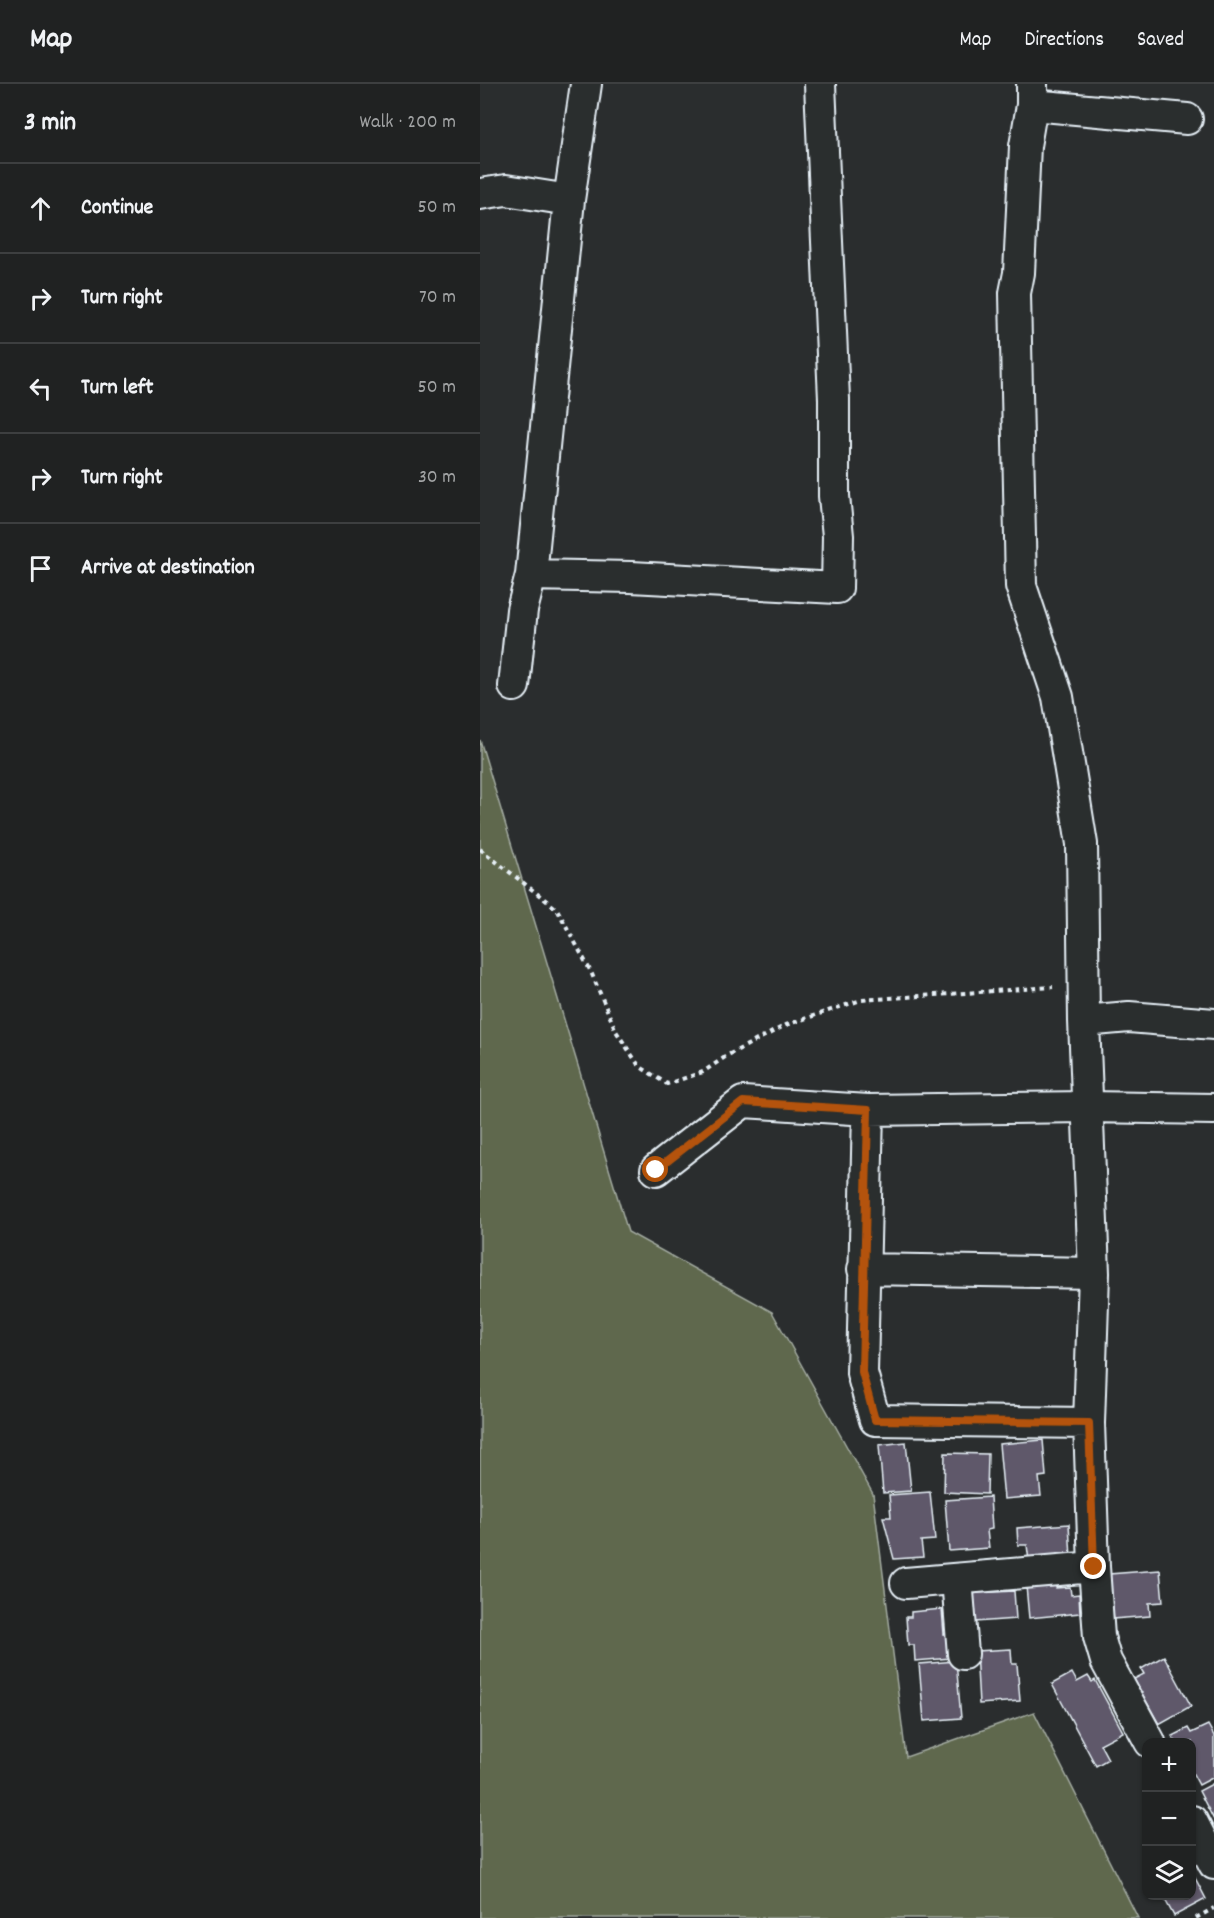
<!DOCTYPE html>
<html lang="en">
<head>
<meta charset="utf-8">
<style>
  :root { --surface:#202222; --page:#282a2a; --text:#f1f3f6; --muted:#a2a4a5; --line:#3d3f40 }
  body { margin:0; font-family:Dekko,sans-serif; background:var(--page); color:var(--text) }
  .controls { position:absolute; right:18px; bottom:18px; display:grid; overflow:hidden; border-radius:12px; box-shadow:0 2px 4px #0004 }
  .controls button { width:54px; height:54px; display:grid; place-items:center; padding:0; border:0; border-bottom:2px solid var(--line); background:var(--surface); color:var(--text); font:30px sans-serif }
  .stop { position:absolute; width:18px; height:18px; margin:-14px; border:4px solid #b45309; border-radius:50%; background:#fff }
  .stop.end { background:#b45309; border-color:#fff; box-shadow:0 2px 6px #0008 }
  .list { margin:0; padding:0; list-style:none }
  h2 { display:flex; justify-content:space-between; align-items:center; height:78px; margin:0; padding:0 24px; font-size:26px }
  h2 small { font-size:20px; font-weight:400; color:var(--muted) }
  .list li { display:grid; grid-template-columns:39px 1fr auto; gap:18px; align-items:center; box-sizing:border-box; height:90px; padding:0 24px; border-top:2px solid var(--line) }
  .list b { display:block; font-size:22px; white-space:nowrap }
  .list em { font-size:20px; font-style:normal; color:var(--muted) }
  .icon { flex:none; width:33px; height:33px; fill:none; stroke:currentColor; stroke-width:2; stroke-linecap:round; stroke-linejoin:round }
  .map { position:relative; flex:none; width:734px; height:1834px; overflow:hidden }
  header { display:flex; align-items:center; gap:36px; box-sizing:border-box; height:84px; padding:0 30px; background:var(--surface); border-bottom:2px solid var(--line) }
  header strong { font-size:28px }
  nav { display:flex; gap:33px; margin-inline-start:auto; font-size:21px }
  main { display:flex }
  aside { flex:1; background:var(--surface) }
  .map>svg:first-child { display:block }
  .green { fill:#5f674d; stroke:#a4aca2; stroke-width:1.5 }
  .building { fill:#5e596b; stroke:#e8f1f8; stroke-width:1.5 }
  .lines { fill:none; stroke-linecap:round; stroke-linejoin:round }
  .minor-casing { stroke:#e8f1f8; stroke-width:34 }
  .path { stroke:#e8f1f8; stroke-width:4; stroke-dasharray:4.5 4.5; stroke-linecap:butt }
  .minor { stroke:#2a2d2e; stroke-width:30 }
  .route { stroke:#b45309; stroke-width:8 }
</style>
</head>
<body>
<header>
<strong>Map</strong>
<nav><a>Map</a><a>Directions</a><a>Saved</a></nav>
</header>
<main>
<aside>
<h2>3 min<small>Walk · 200 m</small></h2>
<ul class="list">
<li><svg class="icon" aria-label="ahead" viewBox="0 0 24 24"><path d="M12 20V5M6 11l6-6 6 6"/></svg><div><b>Continue</b></div><em>50 m</em></li>
<li><svg class="icon" aria-label="right" viewBox="0 0 24 24"><path d="M7 20v-9h11M14 6l5 5-5 5"/></svg><div><b>Turn right</b></div><em>70 m</em></li>
<li><svg class="icon" aria-label="left" viewBox="0 0 24 24"><path d="M17 20v-9H6M10 6l-5 5 5 5"/></svg><div><b>Turn left</b></div><em>50 m</em></li>
<li><svg class="icon" aria-label="right" viewBox="0 0 24 24"><path d="M7 20v-9h11M14 6l5 5-5 5"/></svg><div><b>Turn right</b></div><em>30 m</em></li>
<li><svg class="icon" aria-label="arrive" viewBox="0 0 24 24"><path d="M6 21V4h12l-3 4 3 4H6"/></svg><div><b>Arrive at destination</b></div></li>
</ul>
</aside>
<div class="map">
<svg width="734" height="1834" viewBox="0 0 734 1834">
  <rect width="100%" height="100%" fill="#2a2d2e"/>
  <filter id="ink" filterUnits="userSpaceOnUse"><feTurbulence type="fractalNoise" baseFrequency=".0167" numOctaves="2"/><feDisplacementMap in="SourceGraphic" scale="12" xChannelSelector="R" yChannelSelector="G"/><feConvolveMatrix kernelMatrix="1 2 1 2 8 2 1 2 1" color-interpolation-filters="sRGB"/></filter>
  <g filter="url(#ink)">
    <!-- green -->
    <path class="green" d="M0,656L148,1148L292,1228L393,1410L426,1673L554,1628L658,1834H0Z"/>
    <!-- building -->
    <path class="building" d="M563,1356L566,1392L559,1393L561,1412L524,1415L519,1360Z
      M426,1358L431,1407L403,1409L399,1361Z
      M465,1369L508,1370L507,1410L464,1408Z
      M450,1408L455,1456L441,1457L443,1473L414,1475L403,1433H411L409,1411Z
      M510,1413L512,1445L507,1446L509,1464L469,1467L465,1416Z
      M589,1440L591,1474L549,1477L547,1461H538L537,1444Z
      M680,1486L683,1518L669,1519L670,1532L633,1535L629,1490Z
      M576,1499V1504L590,1503L591,1511L599,1510L600,1529L549,1534L546,1502Z
      M534,1507L536,1535L495,1538L494,1509Z
      M462,1525L464,1550L468,1549L471,1574L435,1577L434,1561H428L426,1533H431V1528Z
      M531,1565L532,1580H537L540,1617L499,1620L496,1567Z
      M684,1572L711,1622L679,1640L654,1595L664,1590L661,1585Z
      M476,1577L481,1634L444,1637L439,1580Z
      M592,1589L597,1598L608,1592L612,1598L615,1596L643,1648L620,1660L628,1675L616,1682L572,1600Z
      M728,1641L734,1652V1693L719,1701L712,1688V1658H696L692,1652L708,1644L711,1649Z
      M734,1699V1736L719,1707Z
      M712,1788L726,1815L694,1832L683,1812H712Z"/>
    <g class="lines">
      <!-- minor casing -->
      <g class="minor-casing">
        <path id="minor" d="M552,0V21L545,62L539,189L535,209L541,502L578,613L602,760L604,937L614,1189L609,1339L614,1483L619,1553L626,1577L670,1658
          M552,21L707,35
          M0,110L26,106L89,116
          M51,491L151,493L357,504L358,452L354,412V315L340,0
          M34,602L42,526L51,491L89,116L106,0
          M604,937L649,933L734,940
          M388,1026L382,1289L395,1336L609,1339
          M176,1086L263,1018L388,1026L608,1023L734,1025
          M383,1185L614,1189
          M477,1495L483,1570
          M426,1499L614,1483
          M712,1737L734,1780"/>
      </g>
      <!-- path -->
      <path class="path" d="M0,765L77,825L111,888L136,947L159,982L187,1000L223,988L248,971L306,941L381,916L573,903
        M716,1834L734,1824"/>
      <!-- minor -->
      <use href="#minor" class="minor"/>
    </g>
  </g>
  <g class="lines" filter="url(#ink)">
    <!-- route -->
    <path class="route" d="M176,1086L263,1018L388,1026L382,1288L395,1336L609,1339L614,1483"/>
  </g>
</svg>
<div class="controls">
<button>+</button>
<button>−</button>
<button><svg class="icon" aria-label="layers" viewBox="0 0 24 24"><path d="M12 4l9 5-9 5-9-5zM3 14l9 5 9-5"/></svg></button>
</div>
<div class="stop" style="left:176px;top:1086px"></div>
<div class="stop end" style="left:614px;top:1483px"></div>
</div>
</main>
</body>
</html>
